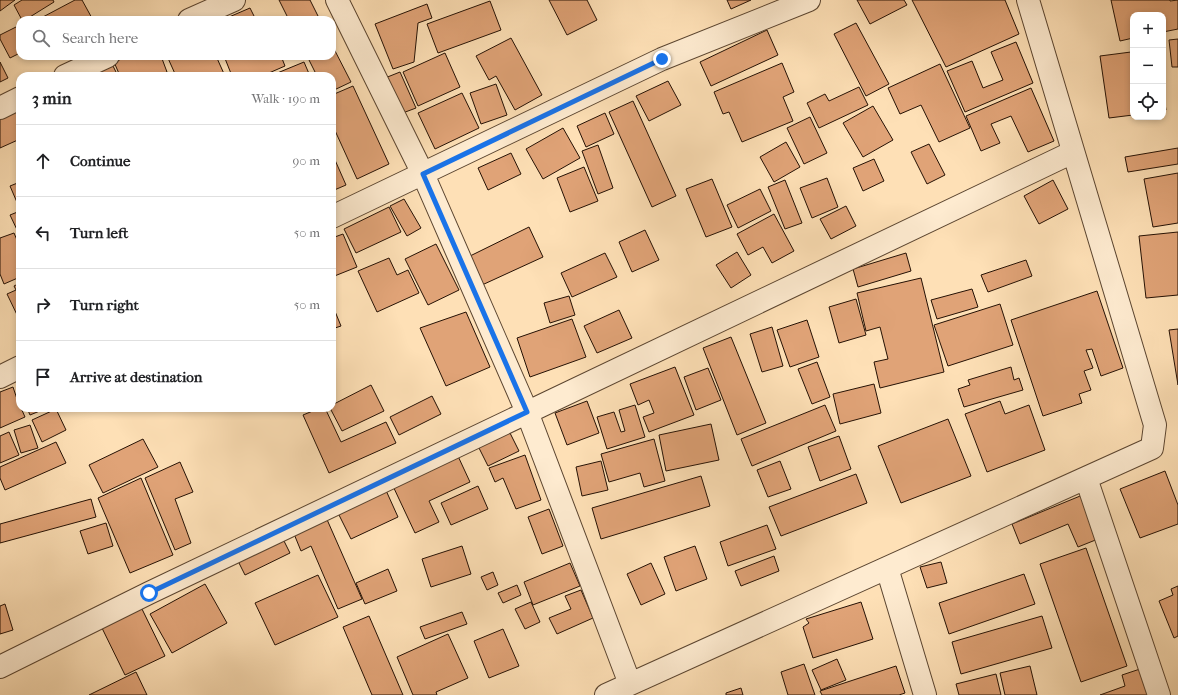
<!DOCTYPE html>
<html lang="en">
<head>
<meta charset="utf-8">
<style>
  :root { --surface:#fff; --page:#f2f2f2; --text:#202124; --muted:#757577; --line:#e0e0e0 }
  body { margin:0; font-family:"IM FELL French Canon",serif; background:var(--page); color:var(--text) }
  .controls { position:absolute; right:12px; top:12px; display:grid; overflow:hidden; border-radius:8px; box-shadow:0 2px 6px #0003 }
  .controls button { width:36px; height:36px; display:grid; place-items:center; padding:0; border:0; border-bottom:1px solid var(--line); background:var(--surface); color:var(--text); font:20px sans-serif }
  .stop { position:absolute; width:12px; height:12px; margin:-9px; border:3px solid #1a73e8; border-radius:50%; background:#fff }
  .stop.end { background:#1a73e8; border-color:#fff; box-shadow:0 1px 4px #0008 }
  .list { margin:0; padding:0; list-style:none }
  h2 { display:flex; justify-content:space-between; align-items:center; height:52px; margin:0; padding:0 16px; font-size:17px }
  h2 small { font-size:13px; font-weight:400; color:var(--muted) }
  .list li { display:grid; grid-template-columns:26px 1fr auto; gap:12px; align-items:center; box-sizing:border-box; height:72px; padding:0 16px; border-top:1px solid var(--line) }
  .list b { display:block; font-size:15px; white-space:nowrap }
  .list em { font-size:13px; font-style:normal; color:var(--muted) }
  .icon { flex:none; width:22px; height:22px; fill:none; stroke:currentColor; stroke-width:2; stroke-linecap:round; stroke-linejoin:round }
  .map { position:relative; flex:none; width:1178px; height:695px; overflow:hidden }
  .search { position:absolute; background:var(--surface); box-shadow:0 2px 6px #0003; left:16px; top:16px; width:320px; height:44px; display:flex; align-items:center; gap:10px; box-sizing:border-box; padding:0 14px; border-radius:12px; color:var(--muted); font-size:15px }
  .panel { position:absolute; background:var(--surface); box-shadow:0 2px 6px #0003; left:16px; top:72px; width:320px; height:340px; border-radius:12px }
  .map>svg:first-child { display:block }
  .building { fill:#e0a377; stroke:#251104 }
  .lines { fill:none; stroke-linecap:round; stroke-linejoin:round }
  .minor-casing { stroke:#5b4530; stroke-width:24 }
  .minor { stroke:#feebd0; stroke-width:22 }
  .route { stroke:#1a73e8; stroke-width:5 }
</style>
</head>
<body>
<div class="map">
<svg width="1178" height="695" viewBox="0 0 1178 695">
  <rect width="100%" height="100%" fill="#fee0b6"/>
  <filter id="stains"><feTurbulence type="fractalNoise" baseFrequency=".005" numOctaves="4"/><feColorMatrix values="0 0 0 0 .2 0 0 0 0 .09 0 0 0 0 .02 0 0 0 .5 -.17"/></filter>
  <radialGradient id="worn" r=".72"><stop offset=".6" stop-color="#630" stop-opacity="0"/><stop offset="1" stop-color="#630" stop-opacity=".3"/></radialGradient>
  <!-- building -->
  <path class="building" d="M0,0H15L0,11Z
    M22,0H53L54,2L25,20H22L14,5Z
    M75,0H82L93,20H42L41,18Z
    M279,0H310L320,20H289Z
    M549,0H587L597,20L567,35Z
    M727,0H751L731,9Z
    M857,0H904L907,5L870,24Z
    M912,0H1005L1019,34L946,67Z
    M1111,0H1170V1L1178,0V29L1163,32V15H1133V38L1120,41Z
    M490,1L501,30L438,53L427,24Z
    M427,4L432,18L418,23L414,62L393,69L375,24Z
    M250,8L256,20H222Z
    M856,23L889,84L866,96L834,34Z
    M20,25V53L10,58L0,39V35Z
    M767,30L778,55L711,86L700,62Z
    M511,38L542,95L515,110L496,76L489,80L476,56Z
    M1178,39V67H1172L1169,40Z
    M1016,42L1033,83L965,112L947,71L972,61L983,88L1003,80L991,52Z
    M332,45L351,82L332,91V76H317L307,56H332Z
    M1131,52L1133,68V115L1109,118L1100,56Z
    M445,53L460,87L418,106L403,72Z
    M129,56H161L167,72L157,76H120L114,62Z
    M167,56H216L225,76H176Z
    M224,56H281L285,66L262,76H232Z
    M0,62L8,78L0,82Z
    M304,62L310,76H270Z
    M782,63L794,92L783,97L793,121L742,142L729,112L723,114L714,92Z
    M112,64L118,76H87Z
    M940,64L970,128L939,142L921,105L900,114L888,88Z
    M400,72L416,108L400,114L385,78Z
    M668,81L681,105L649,121L636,96Z
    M496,84L507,115L481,124L470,93Z
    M353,86L389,164L357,179L332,124V95Z
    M859,87L868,105L819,128L807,103L825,94L829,101Z
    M1031,88L1054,141L1028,152L1011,116L991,124L1000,143L981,151L966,116Z
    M1163,90L1166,110H1163Z
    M462,93L479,128L435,149L418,113Z
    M633,101L676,196L652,207L609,112Z
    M873,106L893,140L863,157L843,123Z
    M16,111L20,120V139L0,148V118Z
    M605,113L614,134L586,147L577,126Z
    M810,117L827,153L804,164L787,128Z
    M563,128L580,158L543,179L526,149Z
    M786,142L800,167L774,182L760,157Z
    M929,144L945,175L927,184L911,152Z
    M598,145L613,188L598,194L582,151Z
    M1178,148V164L1128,172L1125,157Z
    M511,153L521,174L488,190L478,168Z
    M874,159L884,181L863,191L853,168Z
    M335,160L346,185L332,191V161Z
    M584,167L598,201L570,212L557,178Z
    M1178,173V223L1153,227L1144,179Z
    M827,178L838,207L812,218L800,188Z
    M712,179L732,227L706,237L686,189Z
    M785,180L802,223L785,229L768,187Z
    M1053,180L1068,209L1039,224L1024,196Z
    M20,182V207H19L10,186Z
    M760,189L771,211L738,228L727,205Z
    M404,199L421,228L407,236L390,206Z
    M846,206L856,226L831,239L820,219Z
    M389,207L401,232L356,253L344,229Z
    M20,211V236L10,215Z
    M774,214L794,251L772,263L763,247L748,255L737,234Z
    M529,227L543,257L482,285L468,257Z
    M645,230L659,260L632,272L619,242Z
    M1178,232V295L1146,298L1139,236Z
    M14,233L20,247V277L4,284L0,274V238Z
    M343,234L357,267L332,277V238Z
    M436,244L459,290L428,305L405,259Z
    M737,252L751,275L731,288L716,265Z
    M605,253L617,277L572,297L561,273Z
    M906,253L911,271L858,287L853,269Z
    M389,258L397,275L408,270L419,293L377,312L358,271Z
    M1026,260L1032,276L988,292L981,275Z
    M921,278L944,372L880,388L874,362L888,359L880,327L866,331L857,293Z
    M20,283V321L7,294L16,290L14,286Z
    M972,289L978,307L937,319L931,300Z
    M1097,291L1123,368L1101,376L1092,349L1086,350L1093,368L1084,371L1091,390L1079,394L1082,403L1043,416L1011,320Z
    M569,296L575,315L550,323L544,303Z
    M856,299L866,335L839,343L829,307Z
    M332,304L341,326L332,329Z
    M1000,304L1013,345L948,366L934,325Z
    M619,310L632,338L597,353L584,326Z
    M466,312L490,367L446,386L420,328Z
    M572,319L586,357L530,377L517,338Z
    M807,320L819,357L790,367L777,330Z
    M772,327L783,366L762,372L750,334Z
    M1178,329V385L1169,330Z
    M731,337L766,423L737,435L703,348Z
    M817,362L830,397L812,404L798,369Z
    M675,367L694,415L649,432L643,417L654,413L649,400L638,405L630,384Z
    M1011,367L1014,380L1019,378L1023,390L964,407L958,389L970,385L968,380Z
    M708,368L721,400L696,410L684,377Z
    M874,384L881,413L840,424L833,394Z
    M371,385L384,411L342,431L330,408H332V405Z
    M13,387L20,408H21L25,417L0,428V392Z
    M432,396L441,414L399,435L390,417Z
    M587,401L599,433L567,445L555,413Z
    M1000,401L1005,414L1029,405L1045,450L987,472L965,414Z
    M635,405L645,437L607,449L597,417L614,412L621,432L625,431L619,410Z
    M825,405L836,431L752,466L741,439Z
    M27,408H47L30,415Z
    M320,408H325L341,442L386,422L396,443L329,473L303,415Z
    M56,409L66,430L42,442L32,420Z
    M948,419L971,476L901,503L878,446Z
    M711,424L719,460L666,471L659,435Z
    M30,425L38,448L21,453L14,430Z
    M509,431L519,451L488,466L478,446Z
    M9,432L19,455L0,463V436Z
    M839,436L851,469L820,481L808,447Z
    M143,439L158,467L103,493L89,465Z
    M654,439L665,481L644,487L640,473L609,482L601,454Z
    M56,442L66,463L5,490L0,478V467Z
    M457,454L470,482L429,501L439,522L415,533L392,484Z
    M525,455L541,500L516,509L503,478L495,482L489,468Z
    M601,461L608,490L582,496L576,467Z
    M780,461L791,489L768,497L757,470Z
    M180,462L193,492L175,499L191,543L175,550L145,478Z
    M1165,471L1178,505V524L1140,538L1120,489Z
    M856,474L867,503L781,536L769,507Z
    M701,476L710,506L601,539L592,508Z
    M141,478L173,555L130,573L98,498Z
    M384,486L398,517L351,539L336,509Z
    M478,486L488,509L451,525L441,503Z
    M1085,494L1103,537L1078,547L1068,524L1020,544L1012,524Z
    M91,499L96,517L0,543V524Z
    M549,509L563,546L542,554L528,517Z
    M325,515L362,599L338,609L311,546L301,551L292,529Z
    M106,523L113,546L88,554L80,531Z
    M767,525L776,549L728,566L720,542Z
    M281,535L290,553L245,575L236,557Z
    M462,546L471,574L431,587L422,559Z
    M695,546L707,579L676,591L664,557Z
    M1086,548L1127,666L1081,682L1040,564Z
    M774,556L779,571L741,586L735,571Z
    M941,562L947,583L927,588L920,567Z
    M570,563L580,586L533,605L524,582Z
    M651,563L665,594L641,605L627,574Z
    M388,569L397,591L365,604L356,583Z
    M493,572L498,585L487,590L481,577Z
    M1024,574L1035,604L949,634L939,603Z
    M318,575L338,617L275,645L255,603Z
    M205,584L227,623L172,653L150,614Z
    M517,585L521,595L503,603L498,593Z
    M1178,586V636L1174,638L1159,601L1173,595L1171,589Z
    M581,590L593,618L557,634L549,618L571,609L565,596Z
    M531,602L540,622L525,629L515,609Z
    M861,602L873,639L813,658L803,627L809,623L806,619Z
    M5,604L13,630L0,634V606Z
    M141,607L165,656L125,675L101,626Z
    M462,612L467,624L425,639L420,627Z
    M369,616L403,695H372L343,627Z
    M1042,616L1052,648L961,674L952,642Z
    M503,629L519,666L489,678L474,641Z
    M448,634L468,678L436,692L437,695H413L397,657Z
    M837,659L846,680L821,690L812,670Z
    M804,664L815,695H788L781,672Z
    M896,666L905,693L899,695H822L820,691Z
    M1030,666L1037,695H1005L1000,673Z
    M1140,669L1149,695H1100L1125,686L1122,675Z
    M136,672L147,695H89Z
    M996,674L1001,695H959L956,684Z
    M741,688L743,695H726V693Z"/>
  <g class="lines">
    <!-- minor casing -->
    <g class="minor-casing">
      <path id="minor" d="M337,0L423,174L527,412L630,684
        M189,20L234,0
        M65,76L108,56
        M0,108L20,98
        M332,217L662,59L809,0
        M0,377L20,367
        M1086,478L1159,695
        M887,568L925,695
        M0,667L149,593L1073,152
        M606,695L1152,448L1155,425L1028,0"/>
    </g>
    <!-- minor -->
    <use href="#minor" class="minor"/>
  </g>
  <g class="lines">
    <!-- route -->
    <path class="route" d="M149,593L527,412L423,174L662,59"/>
  </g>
  <rect width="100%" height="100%" filter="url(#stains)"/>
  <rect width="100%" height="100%" fill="url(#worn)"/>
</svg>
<div class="controls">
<button>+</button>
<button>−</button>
<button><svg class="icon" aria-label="locate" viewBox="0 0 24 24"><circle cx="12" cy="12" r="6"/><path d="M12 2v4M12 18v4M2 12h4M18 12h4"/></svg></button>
</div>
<div class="stop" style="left:149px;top:593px"></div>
<div class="stop end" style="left:662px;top:59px"></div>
<div class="search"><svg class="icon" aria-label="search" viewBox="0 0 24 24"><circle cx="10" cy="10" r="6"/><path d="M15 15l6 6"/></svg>Search here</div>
<section class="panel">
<h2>3 min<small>Walk · 190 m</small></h2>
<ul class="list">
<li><svg class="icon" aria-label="ahead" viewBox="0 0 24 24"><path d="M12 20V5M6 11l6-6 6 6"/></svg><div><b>Continue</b></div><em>90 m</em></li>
<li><svg class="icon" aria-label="left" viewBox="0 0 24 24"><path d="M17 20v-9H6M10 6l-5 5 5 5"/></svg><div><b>Turn left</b></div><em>50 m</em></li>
<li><svg class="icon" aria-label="right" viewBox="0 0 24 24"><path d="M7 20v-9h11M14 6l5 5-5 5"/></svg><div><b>Turn right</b></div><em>50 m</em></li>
<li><svg class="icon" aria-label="arrive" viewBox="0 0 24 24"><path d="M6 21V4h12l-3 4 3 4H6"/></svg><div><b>Arrive at destination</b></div></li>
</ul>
</section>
</div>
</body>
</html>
